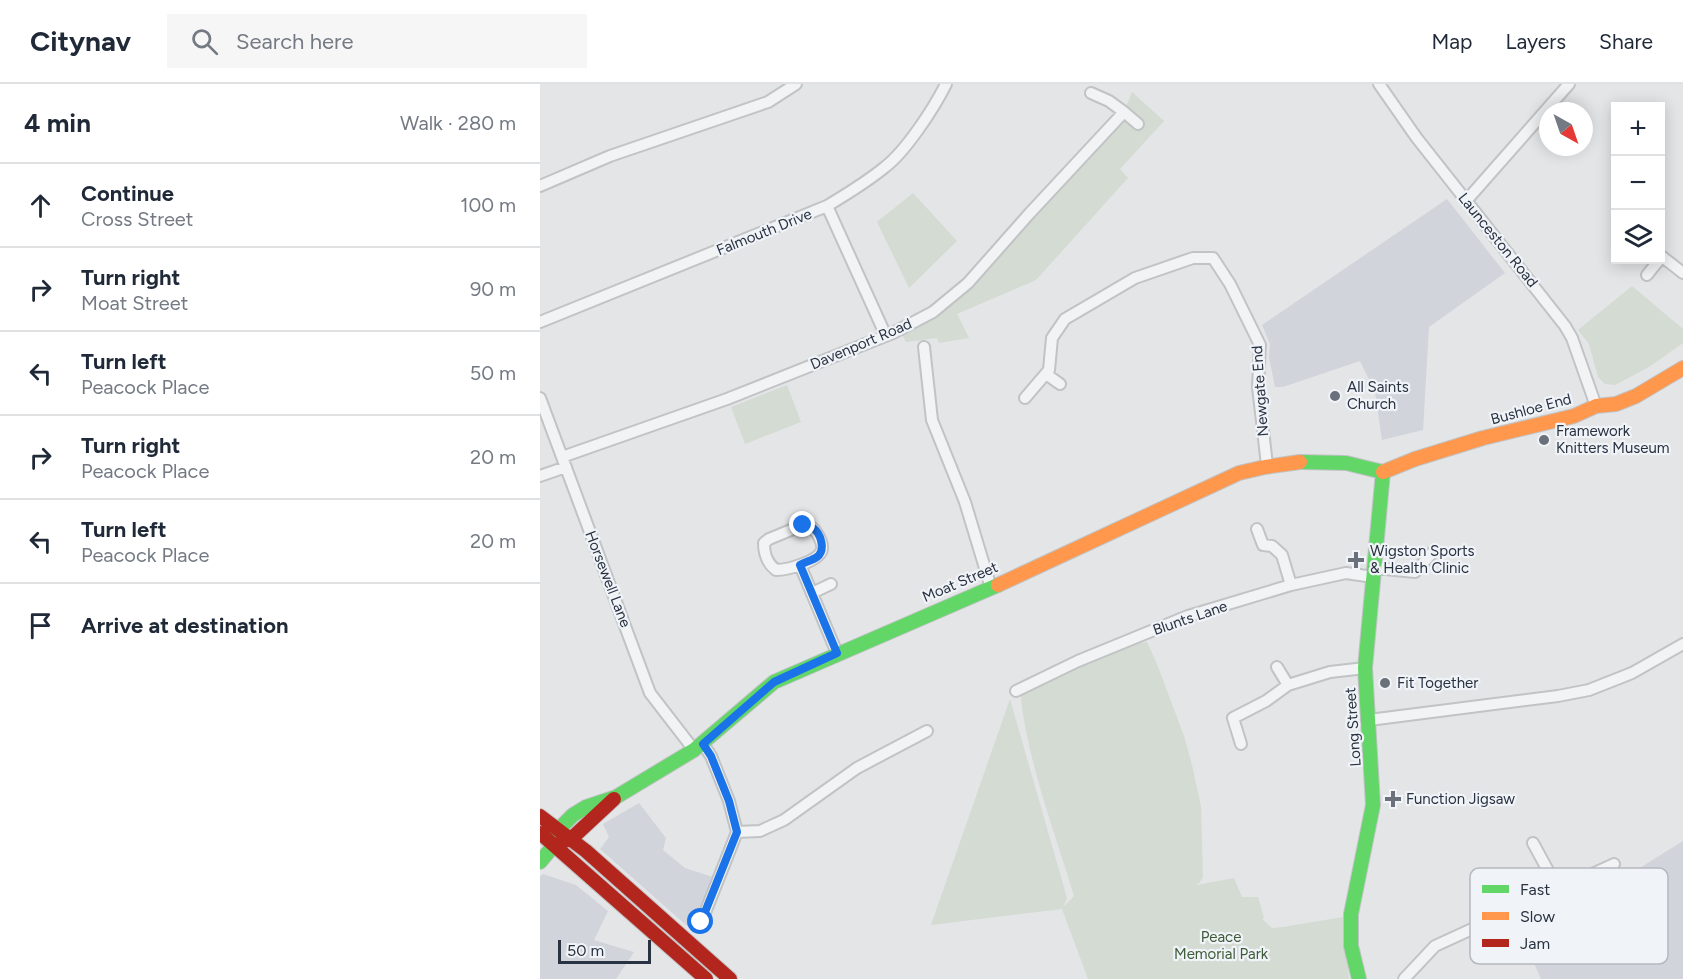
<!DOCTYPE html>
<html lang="en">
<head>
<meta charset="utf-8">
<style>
  :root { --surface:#fff; --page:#f6f6f7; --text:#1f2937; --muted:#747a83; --line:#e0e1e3 }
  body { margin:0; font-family:Figtree,sans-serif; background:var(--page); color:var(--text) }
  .controls { position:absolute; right:18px; top:18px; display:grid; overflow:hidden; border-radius:0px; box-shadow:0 3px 15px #0003 }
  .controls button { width:54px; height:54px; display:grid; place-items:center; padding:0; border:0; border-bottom:2px solid var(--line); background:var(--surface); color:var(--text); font:30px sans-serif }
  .compass { position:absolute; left:999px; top:18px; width:54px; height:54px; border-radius:50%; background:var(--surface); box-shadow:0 3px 15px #0003; rotate:140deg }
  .scale { position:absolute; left:18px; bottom:15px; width:93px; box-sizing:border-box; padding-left:6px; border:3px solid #293240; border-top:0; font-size:16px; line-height:21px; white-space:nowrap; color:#293240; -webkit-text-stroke:4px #f0f3f7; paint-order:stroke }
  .stop { position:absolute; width:18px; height:18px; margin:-14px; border:4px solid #1a73e8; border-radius:50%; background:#fff }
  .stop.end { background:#1a73e8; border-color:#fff; box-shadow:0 2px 6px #0008 }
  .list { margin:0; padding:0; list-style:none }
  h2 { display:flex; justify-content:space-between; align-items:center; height:78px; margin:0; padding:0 24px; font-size:26px }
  h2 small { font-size:20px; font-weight:400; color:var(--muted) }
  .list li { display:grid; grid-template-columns:39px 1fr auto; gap:18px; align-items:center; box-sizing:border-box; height:84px; padding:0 24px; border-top:2px solid var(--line) }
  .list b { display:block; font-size:22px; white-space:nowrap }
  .list p { margin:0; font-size:20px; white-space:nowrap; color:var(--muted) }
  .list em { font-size:20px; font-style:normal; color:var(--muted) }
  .icon { flex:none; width:33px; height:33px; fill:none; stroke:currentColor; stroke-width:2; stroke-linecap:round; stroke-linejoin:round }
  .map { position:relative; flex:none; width:1143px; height:895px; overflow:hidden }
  header { display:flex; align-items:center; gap:36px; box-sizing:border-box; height:84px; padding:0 30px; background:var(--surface); border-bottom:2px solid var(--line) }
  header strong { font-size:28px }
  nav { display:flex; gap:33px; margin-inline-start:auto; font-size:21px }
  .search { width:420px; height:54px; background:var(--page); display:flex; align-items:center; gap:15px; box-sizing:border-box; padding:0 21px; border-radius:0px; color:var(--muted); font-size:22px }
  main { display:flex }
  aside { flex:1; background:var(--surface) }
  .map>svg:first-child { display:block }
  .built { fill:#d1d4da }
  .green { fill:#d3dbd3 }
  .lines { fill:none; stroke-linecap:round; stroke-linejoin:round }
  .street-casing { stroke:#c1c3c5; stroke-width:14 }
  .fast-casing { stroke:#c1c3c5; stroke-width:16 }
  .slow-casing { stroke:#c1c3c5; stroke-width:16 }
  .jam-casing { stroke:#c1c3c5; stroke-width:16 }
  .street { stroke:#f1f3f4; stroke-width:10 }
  .fast { stroke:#63d668; stroke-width:14 }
  .slow { stroke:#ff974d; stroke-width:14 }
  .jam { stroke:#b3261e; stroke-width:14 }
  .route { stroke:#1a73e8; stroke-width:8 }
  .poi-dot { fill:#6a717a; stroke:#f0f3f7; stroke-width:2 }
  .labels { text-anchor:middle; stroke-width:4.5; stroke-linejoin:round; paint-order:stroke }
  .street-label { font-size:15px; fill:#293240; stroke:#f0f3f7 }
  .poi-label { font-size:15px; fill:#293240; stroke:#f0f3f7; text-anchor:start }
  .park-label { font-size:15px; fill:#3e5c37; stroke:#f0f3f7 }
  .key { fill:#f0f3f7; stroke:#b4b9c0; stroke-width:1.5 }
  .key-label { font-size:16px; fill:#293240 }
</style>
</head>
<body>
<header>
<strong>Citynav</strong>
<div class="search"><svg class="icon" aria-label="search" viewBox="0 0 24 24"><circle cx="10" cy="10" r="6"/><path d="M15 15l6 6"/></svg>Search here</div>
<nav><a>Map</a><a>Layers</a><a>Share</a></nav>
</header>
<main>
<aside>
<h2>4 min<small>Walk · 280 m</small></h2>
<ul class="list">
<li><svg class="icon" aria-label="ahead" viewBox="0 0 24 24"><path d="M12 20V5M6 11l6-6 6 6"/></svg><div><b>Continue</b><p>Cross Street</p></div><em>100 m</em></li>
<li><svg class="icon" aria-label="right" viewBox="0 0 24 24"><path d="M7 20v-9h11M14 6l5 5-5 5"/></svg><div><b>Turn right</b><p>Moat Street</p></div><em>90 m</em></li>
<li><svg class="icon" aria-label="left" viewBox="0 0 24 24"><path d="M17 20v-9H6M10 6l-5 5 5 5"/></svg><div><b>Turn left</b><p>Peacock Place</p></div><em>50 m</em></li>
<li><svg class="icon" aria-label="right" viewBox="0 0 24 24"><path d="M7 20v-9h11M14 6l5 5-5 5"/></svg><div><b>Turn right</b><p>Peacock Place</p></div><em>20 m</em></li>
<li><svg class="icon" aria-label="left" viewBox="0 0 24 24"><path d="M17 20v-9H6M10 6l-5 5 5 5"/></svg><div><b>Turn left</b><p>Peacock Place</p></div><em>20 m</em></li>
<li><svg class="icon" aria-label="arrive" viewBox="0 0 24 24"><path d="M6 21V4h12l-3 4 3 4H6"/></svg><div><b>Arrive at destination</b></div></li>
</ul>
</aside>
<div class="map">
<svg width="1143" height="895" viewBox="0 0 1143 895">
  <rect width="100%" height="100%" fill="#e3e5e7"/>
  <!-- built -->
  <path class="built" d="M907,115L965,189L889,243L883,346L842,356L835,308L820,277L743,303H735L729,273L730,260L722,241Z
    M99,719L126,754L123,766L145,784L173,793L154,848L60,765L69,753L63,740Z
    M1143,757V895H1001L978,843L1082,795Z
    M3,790L36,801L68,827L54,856L94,868L76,895H0V792Z"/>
  <!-- green -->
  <path class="green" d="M592,8L624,37L580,85L588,94L496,196L417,230L429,254L399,259L397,254L366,258L360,246L428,199L584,28Z
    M373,109L417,157L369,204L337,138Z
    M1092,202L1143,245V259L1109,283L1075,301L1065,300L1058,293L1049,260L1038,246Z
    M247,301L261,338L205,360L191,323Z
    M607,558L617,580L644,652L652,681L661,722L663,794L657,801L694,794L702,813H718L724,834L722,835L732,844L743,843L803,833L809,895H548L522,825L391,841L470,615L527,814L523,823L534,812C514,745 487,677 480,607L587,562Z"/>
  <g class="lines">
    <!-- street casing -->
    <g class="street-casing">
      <path id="street" d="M839,0L876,53L1025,242L1032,254L1056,322
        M584,28L598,40
        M0,102L70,72L228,18L256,0
        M926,117L1029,0
        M287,122L346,252
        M1120,171L1143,189
        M1107,191L1119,176
        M0,238L287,122C307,110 327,98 345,83C366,67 394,24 406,0
        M384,263L392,336L425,418L451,504
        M506,290L520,300
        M0,314L110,609L154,666
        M485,314L509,286L512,254L525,235L595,194L653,174H673L690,200L720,261L718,303L727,381
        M22,373L187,315L353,249L393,228L428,199L489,130L584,28L569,17L551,9
        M0,392L26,383
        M263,441C271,442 274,444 278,451C280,455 283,460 282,465C281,477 247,486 236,486C227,479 224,471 224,459L229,455Z
        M717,445L723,461L732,462L742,471L751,501
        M260,481L297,569
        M835,484L875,488L893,468
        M272,509L291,500
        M737,583L748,601
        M476,607L538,577L648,532L751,501L806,489L833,493
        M829,636L1018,612L1049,606L1092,589L1143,560
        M701,660L693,634L726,617L748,601L790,588L825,584
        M197,748L220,747L244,736L317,684L387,647
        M993,759L1018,805
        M161,839L197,748L189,717L171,672L163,660
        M864,895L895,862L1074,780"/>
    </g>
    <!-- fast casing -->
    <g class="fast-casing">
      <path id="fast" d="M760,378L806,379L843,388
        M0,778L15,760L18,746L33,731L46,723L76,713L154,666L234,598L458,501
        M819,895L811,862V830L833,721L825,584L843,388"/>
    </g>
    <!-- slow casing -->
    <g class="slow-casing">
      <path id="slow" d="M843,388L875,375L943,354L1034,332L1056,322L1076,320L1096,312L1143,284
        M458,501L699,389L725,383L760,378"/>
    </g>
    <!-- jam casing -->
    <g class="jam-casing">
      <path id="jam" d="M0,732L46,767L190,895
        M0,749L166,895
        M21,758L31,755L74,715"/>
    </g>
    <!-- street -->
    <use href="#street" class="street"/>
    <!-- fast -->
    <use href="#fast" class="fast"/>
    <!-- slow -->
    <use href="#slow" class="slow"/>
    <!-- jam -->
    <use href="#jam" class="jam"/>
  </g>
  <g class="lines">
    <!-- route -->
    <path class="route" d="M161,838L197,748L189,717L171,672L163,660L234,598L297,569L260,481C265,478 273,476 277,473C286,466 281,449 272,443C270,442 266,441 263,441"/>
  </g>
  <!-- markers -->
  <g class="poi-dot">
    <circle cx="795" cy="312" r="6"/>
    <circle cx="1004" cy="356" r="6"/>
    <path d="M813 467h6v6h6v6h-6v6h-6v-6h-6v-6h6z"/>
    <circle cx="845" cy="599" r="6"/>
    <path d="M850 706h6v6h6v6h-6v6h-6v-6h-6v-6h6z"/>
  </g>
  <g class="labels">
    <!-- street labels -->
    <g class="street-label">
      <text transform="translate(224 148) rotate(-22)" y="5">Falmouth Drive</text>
      <text transform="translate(958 156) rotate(51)" y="5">Launceston Road</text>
      <text transform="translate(321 260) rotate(-23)" y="5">Davenport Road</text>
      <text transform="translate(720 307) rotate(-94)" y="5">Newgate End</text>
      <text transform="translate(991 325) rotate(-15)" y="5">Bushloe End</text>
      <text transform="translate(68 495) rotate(69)" y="5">Horsewell Lane</text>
      <text transform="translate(420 498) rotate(-23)" y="5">Moat Street</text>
      <text transform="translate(650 534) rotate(-19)" y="5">Blunts Lane</text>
      <text transform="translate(813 643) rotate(-94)" y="5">Long Street</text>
    </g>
    <!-- poi labels -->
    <g class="poi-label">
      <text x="807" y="308">All Saints<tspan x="807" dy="17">Church</tspan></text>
      <text x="1016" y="352">Framework<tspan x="1016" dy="17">Knitters Museum</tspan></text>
      <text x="830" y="472">Wigston Sports<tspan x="830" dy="17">&amp; Health Clinic</tspan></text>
      <text x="857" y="604">Fit Together</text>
      <text x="866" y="720">Function Jigsaw</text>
    </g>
    <!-- park labels -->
    <g class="park-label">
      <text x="681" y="858">Peace<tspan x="681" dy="17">Memorial Park</tspan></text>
    </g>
  </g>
  <!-- legend -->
  <rect x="930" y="784" width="198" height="96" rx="9" class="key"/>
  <rect x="942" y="801" width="27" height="8" fill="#63d668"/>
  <rect x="942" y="828" width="27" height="8" fill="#ff974d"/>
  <rect x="942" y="855" width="27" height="8" fill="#b3261e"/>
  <g class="key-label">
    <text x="980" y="811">Fast</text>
    <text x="980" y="838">Slow</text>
    <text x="980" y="865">Jam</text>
  </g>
</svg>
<div class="controls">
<button>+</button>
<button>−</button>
<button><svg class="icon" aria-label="layers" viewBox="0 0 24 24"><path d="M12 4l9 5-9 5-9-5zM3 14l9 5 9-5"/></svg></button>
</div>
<svg class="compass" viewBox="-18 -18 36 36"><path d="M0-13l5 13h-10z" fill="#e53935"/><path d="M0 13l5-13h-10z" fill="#747a83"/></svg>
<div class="scale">50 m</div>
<div class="stop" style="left:161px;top:838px"></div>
<div class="stop end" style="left:263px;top:441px"></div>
</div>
</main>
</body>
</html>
